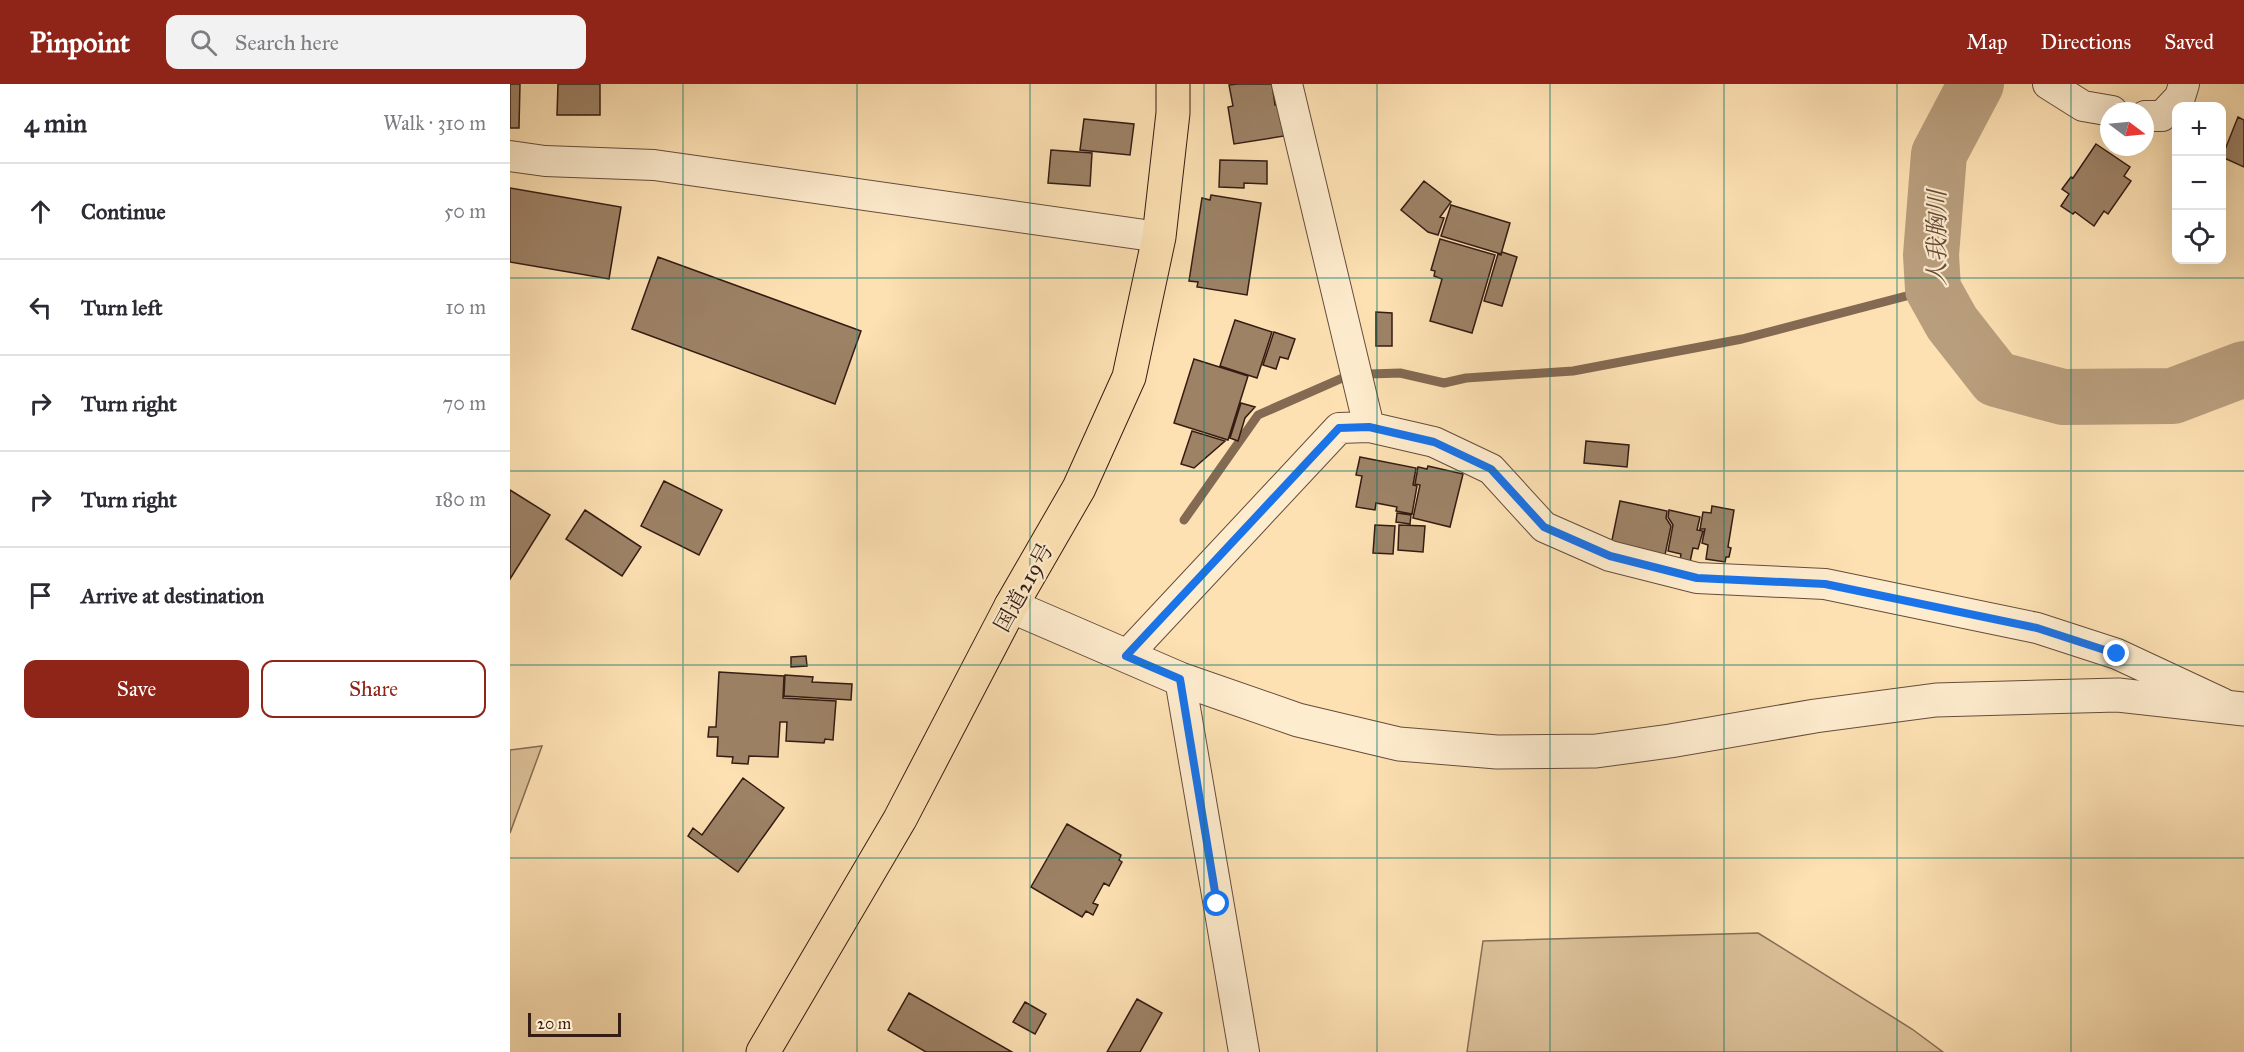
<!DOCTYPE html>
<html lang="en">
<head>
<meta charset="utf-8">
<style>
  :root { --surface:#fff; --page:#f2f2f3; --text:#2b2b33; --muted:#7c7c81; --line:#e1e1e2; --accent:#8f2418 }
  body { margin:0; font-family:"IM FELL Great Primer","Noto Serif JP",serif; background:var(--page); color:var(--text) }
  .controls { position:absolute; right:18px; top:18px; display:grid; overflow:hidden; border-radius:12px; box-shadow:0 6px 24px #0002 }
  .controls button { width:54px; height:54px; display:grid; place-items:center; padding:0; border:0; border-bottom:2px solid var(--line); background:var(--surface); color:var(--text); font:30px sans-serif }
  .compass { position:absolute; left:1590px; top:18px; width:54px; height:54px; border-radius:50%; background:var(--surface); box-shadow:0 6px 24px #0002; rotate:106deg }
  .scale { position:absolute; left:18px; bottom:15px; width:93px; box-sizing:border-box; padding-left:6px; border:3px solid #341c13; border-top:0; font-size:16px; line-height:21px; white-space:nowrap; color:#341c13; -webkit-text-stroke:4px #feecce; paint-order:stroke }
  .stop { position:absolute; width:18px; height:18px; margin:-14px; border:4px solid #1a73e8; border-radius:50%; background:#fff }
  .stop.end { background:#1a73e8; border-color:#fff; box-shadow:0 2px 6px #0008 }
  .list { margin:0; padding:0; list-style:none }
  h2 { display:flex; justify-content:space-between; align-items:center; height:78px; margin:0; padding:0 24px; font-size:26px }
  h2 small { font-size:20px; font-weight:400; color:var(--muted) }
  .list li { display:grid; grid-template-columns:39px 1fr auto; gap:18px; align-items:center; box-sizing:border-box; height:96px; padding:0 24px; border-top:2px solid var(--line) }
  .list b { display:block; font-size:22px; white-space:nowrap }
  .list em { font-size:20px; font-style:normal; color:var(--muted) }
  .actions { display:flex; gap:12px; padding:18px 24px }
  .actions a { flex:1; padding:14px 0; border:2px solid var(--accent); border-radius:12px; text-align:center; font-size:21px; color:var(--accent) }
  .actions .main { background:var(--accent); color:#fff }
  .icon { flex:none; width:33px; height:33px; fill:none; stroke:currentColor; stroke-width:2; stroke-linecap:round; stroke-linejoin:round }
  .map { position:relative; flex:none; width:1734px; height:968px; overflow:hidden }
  header { display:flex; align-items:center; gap:36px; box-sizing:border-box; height:84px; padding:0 30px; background:var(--accent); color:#fff }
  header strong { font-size:28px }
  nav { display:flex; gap:33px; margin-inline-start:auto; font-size:21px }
  .search { width:420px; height:54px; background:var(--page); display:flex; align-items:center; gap:15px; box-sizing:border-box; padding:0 21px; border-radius:12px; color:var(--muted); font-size:22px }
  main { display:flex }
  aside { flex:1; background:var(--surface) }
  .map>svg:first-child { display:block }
  .green { fill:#dbc098; stroke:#886e56; stroke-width:1.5 }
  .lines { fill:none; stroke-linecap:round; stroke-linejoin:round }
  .stream { stroke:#846a53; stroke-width:9 }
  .river { stroke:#b99e7d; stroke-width:56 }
  .building { fill:#9d8266; stroke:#341c13; stroke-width:1.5 }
  .minor-casing { stroke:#664d3b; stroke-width:32 }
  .tertiary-casing { stroke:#664d3b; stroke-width:35 }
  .trunk-casing { stroke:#341c13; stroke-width:35 }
  .minor { stroke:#feecce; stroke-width:30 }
  .tertiary { stroke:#feecce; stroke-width:33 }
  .trunk { stroke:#fde1b3; stroke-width:33 }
  .route { stroke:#1a73e8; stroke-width:8 }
  .grid { fill:none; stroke:#0f766e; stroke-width:1.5; stroke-opacity:0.55 }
  .labels { text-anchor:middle; stroke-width:4.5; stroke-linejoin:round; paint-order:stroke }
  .street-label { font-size:22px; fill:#341c13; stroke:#feecce }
  .water-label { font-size:24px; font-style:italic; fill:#634a38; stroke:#feecce }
</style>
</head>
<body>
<header>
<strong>Pinpoint</strong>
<div class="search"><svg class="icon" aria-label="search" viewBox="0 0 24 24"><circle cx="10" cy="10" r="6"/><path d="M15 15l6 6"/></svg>Search here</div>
<nav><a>Map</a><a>Directions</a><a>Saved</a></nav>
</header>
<main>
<aside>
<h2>4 min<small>Walk · 310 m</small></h2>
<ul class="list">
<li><svg class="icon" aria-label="ahead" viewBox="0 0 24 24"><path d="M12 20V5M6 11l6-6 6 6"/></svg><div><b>Continue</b></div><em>50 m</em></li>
<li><svg class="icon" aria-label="left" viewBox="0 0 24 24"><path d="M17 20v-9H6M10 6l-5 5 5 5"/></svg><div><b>Turn left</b></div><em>10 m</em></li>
<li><svg class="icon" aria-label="right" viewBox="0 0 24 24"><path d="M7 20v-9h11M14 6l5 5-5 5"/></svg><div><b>Turn right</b></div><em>70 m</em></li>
<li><svg class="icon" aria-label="right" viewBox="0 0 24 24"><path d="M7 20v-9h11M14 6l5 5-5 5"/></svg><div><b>Turn right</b></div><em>180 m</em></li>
<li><svg class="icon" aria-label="arrive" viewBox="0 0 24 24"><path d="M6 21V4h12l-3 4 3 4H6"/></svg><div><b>Arrive at destination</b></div></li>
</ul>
<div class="actions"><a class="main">Save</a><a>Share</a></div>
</aside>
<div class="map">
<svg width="1734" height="968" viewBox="0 0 1734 968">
  <rect width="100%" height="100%" fill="#fde1b3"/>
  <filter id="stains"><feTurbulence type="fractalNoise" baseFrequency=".00333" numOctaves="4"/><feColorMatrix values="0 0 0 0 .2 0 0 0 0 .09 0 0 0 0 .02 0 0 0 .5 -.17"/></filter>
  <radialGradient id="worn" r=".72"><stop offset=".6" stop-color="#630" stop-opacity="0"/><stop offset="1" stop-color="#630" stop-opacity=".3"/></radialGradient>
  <!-- green -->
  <path class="green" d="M32,662L0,749V666Z
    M1248,849L1402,945L1433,968H957L973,857Z"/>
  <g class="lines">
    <!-- stream -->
    <path class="stream" d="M860,290L890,289L934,299L956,294L1063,287L1232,255L1423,205
      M674,436L748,331L837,292"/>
    <!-- river -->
    <path class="river" d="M1466,0L1429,70L1421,171L1423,205L1442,239L1486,295L1553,313L1663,312L1734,285"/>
  </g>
  <!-- building -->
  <path class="building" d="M0,0H10L9,44H0Z
    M48,0H90V31H47Z
    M728,0H762L765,21L769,20L774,52L724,60L718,23L723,22L719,1Z
    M1728,33L1734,36V83L1712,73Z
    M574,35L624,40L620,71L570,66Z
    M1586,60L1620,83L1614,92L1621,97L1598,130L1594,127L1584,142L1565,128L1563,130L1551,122L1559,110L1552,105L1561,93L1563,94Z
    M541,66L582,69L580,102L538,99Z
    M710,76L757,77V100L734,99V104L709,103Z
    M914,97L941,118L930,133L934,134L928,151L918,148L891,126Z
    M0,104L111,123L99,195L0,178Z
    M701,111L751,119L737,211L687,203L688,198L679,197L692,114L700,116Z
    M941,121L1000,139L991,170L931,152Z
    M930,155L985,171L962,249L920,237L932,195L924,192L925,187L921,186Z
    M992,168L1007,173L992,222L974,217L988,170L991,171Z
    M148,173L351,247L325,320L122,245Z
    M866,228L882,229V262H866Z
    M725,236L762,248L747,294L710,282Z
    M764,248L785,255L778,275L770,273L766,285L753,281Z
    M684,275L738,292L718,356L664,339Z
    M731,319L745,323L735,334L728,357L720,354Z
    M682,347L715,357L684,384L671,380Z
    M1076,357L1119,361L1117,383L1074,379Z
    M850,373L906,384L903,401L907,402L902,430L886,427L887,423L866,419L865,426L846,423L852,392L846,391Z
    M918,382L953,390L940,443L903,434L910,401L905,400L908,383L917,385Z
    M154,397L212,426L189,471L131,442Z
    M0,406L40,431L0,495Z
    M1110,417L1157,427L1156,434L1161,442L1155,471L1101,461Z
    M1202,422L1224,426L1218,463L1221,464L1219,473H1216L1215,478L1196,475L1198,461L1192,459L1195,445H1190L1193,428L1201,429Z
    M75,426L131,463L112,492L56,455Z
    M1159,426L1190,433L1187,446L1193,447L1188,465L1183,464L1180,478L1170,476L1171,470L1158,467L1163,441L1158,433Z
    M887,429L901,431L900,440L886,438Z
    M865,441L885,442L883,470L863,469Z
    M889,441L915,442L913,468L888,466Z
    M296,572L297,582L281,583V573Z
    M209,588L274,592L273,614L326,617L323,656L315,655L314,659L276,657L277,638H270L268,673L239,672L238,680L222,679L223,673L207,672L208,653H198L199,643H206Z
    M275,591L303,593L302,598L342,600L341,616L274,612Z
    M233,694L274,724L228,788L178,752L183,744L192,751Z
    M557,740L611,771L609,776L612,778L599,802L594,799L583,819L588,821L583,831L576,827L572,833L521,803Z
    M399,909L502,968H416L378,946Z
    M627,915L652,929L630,968H597Z
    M515,918L536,930L525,950L503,938Z"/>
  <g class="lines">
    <!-- minor casing -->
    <g class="minor-casing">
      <path id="minor" d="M777,0L859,343
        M1538,0L1573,22L1602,27
        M1635,32H1652L1670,13L1674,0
        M0,72L35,77L144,81L649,153
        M616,572L829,344L859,343L924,358L981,385L1034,443L1100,472L1187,494L1315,500L1527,544L1607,570L1712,619
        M670,595L734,968"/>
    </g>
    <!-- tertiary casing -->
    <g class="tertiary-casing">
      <path id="tertiary" d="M501,522L670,595L788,636L889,660L987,668L1086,667L1160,657L1305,632L1426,616L1608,611L1734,625"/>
    </g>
    <!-- trunk casing -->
    <g class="trunk-casing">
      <path id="trunk" d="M253,968L390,735L501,522L569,404L619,293L649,153L663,29V0"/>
    </g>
    <!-- minor -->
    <use href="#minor" class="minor"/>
    <!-- tertiary -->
    <use href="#tertiary" class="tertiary"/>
    <!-- trunk -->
    <use href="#trunk" class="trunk"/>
  </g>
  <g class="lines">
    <!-- route -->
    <path class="route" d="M707,820L670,595L616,572L829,344L859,343L924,358L981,385L1034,443L1100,472L1187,494L1315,500L1527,544L1607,570"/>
  </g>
  <!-- grid -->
  <path class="grid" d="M173,0V968M347,0V968M520,0V968M694,0V968M867,0V968M1040,0V968M1214,0V968M1387,0V968M1561,0V968M0,194H1734M0,387H1734M0,581H1734M0,774H1734"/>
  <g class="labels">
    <!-- street labels -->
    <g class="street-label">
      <text transform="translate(513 503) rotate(-61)" y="8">国道219号</text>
    </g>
    <!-- water labels -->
    <g class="water-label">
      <text transform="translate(1427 154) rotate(-90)" y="8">人我胸川</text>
    </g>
  </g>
  <rect width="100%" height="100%" filter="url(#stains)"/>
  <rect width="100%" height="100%" fill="url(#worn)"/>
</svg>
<div class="controls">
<button>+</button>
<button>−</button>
<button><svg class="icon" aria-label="locate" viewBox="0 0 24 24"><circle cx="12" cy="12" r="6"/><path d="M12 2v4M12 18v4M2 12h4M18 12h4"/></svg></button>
</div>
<svg class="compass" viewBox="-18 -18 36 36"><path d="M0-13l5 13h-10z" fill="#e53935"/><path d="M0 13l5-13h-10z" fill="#7c7c81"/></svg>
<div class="scale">20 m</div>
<div class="stop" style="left:707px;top:820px"></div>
<div class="stop end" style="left:1607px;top:570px"></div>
</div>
</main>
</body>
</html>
